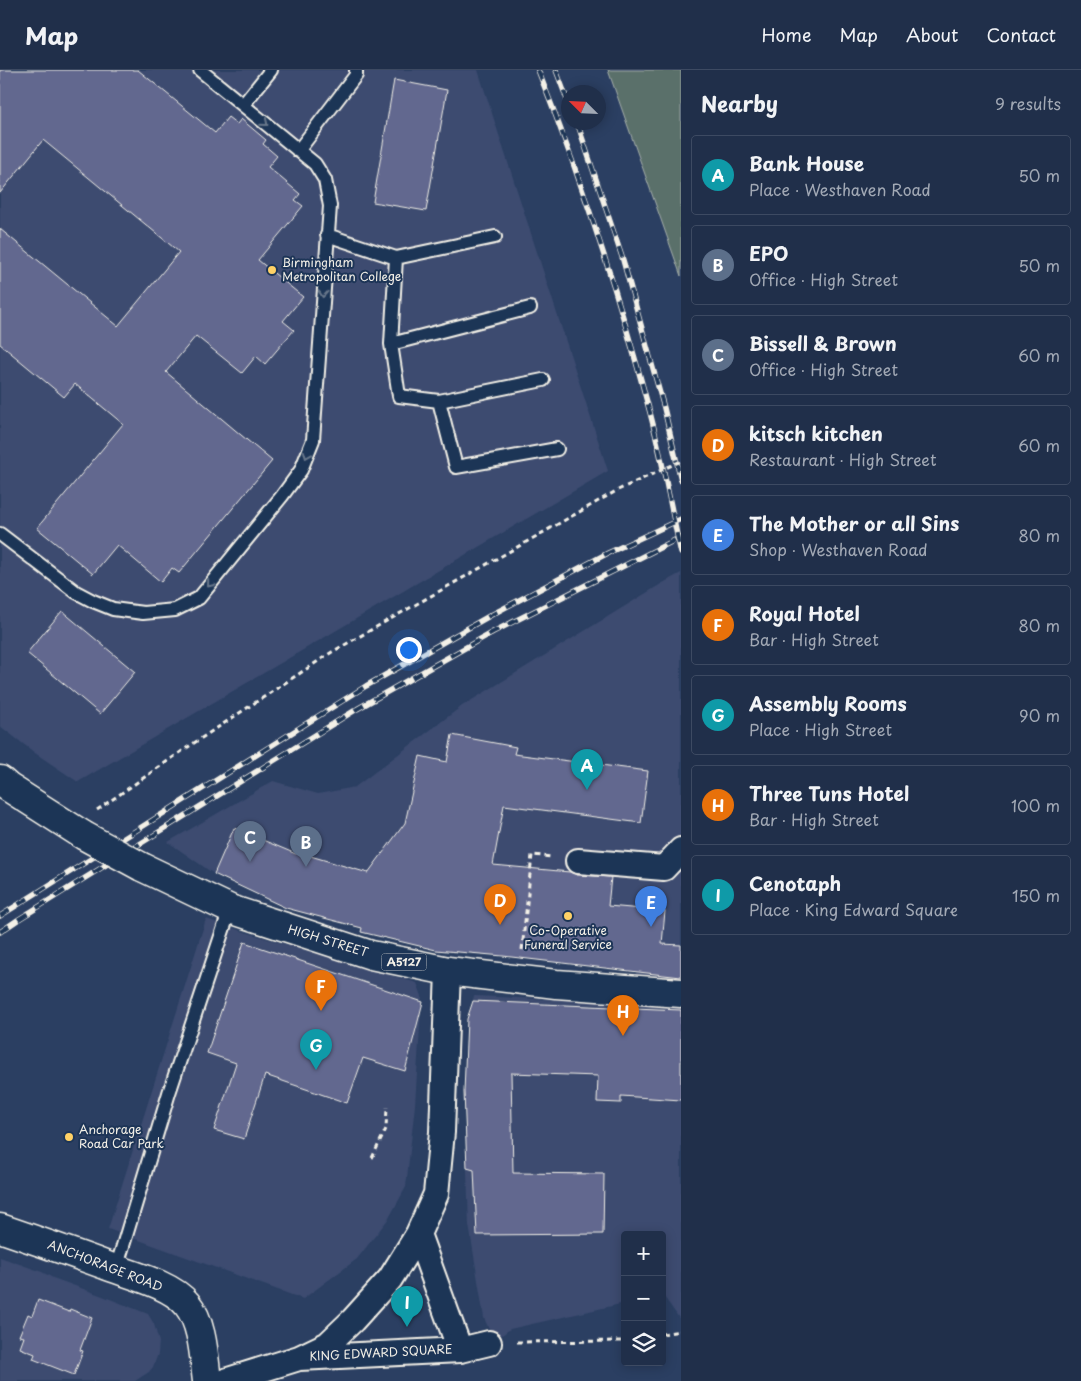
<!DOCTYPE html>
<html lang="en">
<head>
<meta charset="utf-8">
<style>
  :root { --surface:#202f4a; --page:#283751; --text:#f1f3f6; --muted:#a2a9b5; --line:#3d4a62; --accent:#ffd166 }
  body { margin:0; font-family:"Playpen Sans",sans-serif; background:var(--page); color:var(--text) }
  .controls { position:absolute; right:15px; bottom:15px; display:grid; overflow:hidden; border-radius:5px; box-shadow:0 2px 12px #0003 }
  .controls button { width:45px; height:45px; display:grid; place-items:center; padding:0; border:0; border-bottom:1px solid var(--line); background:var(--surface); color:var(--text); font:25px sans-serif }
  .compass { position:absolute; left:561px; top:15px; width:45px; height:45px; border-radius:50%; background:var(--surface); box-shadow:0 2px 12px #0003; rotate:294deg }
  .you { position:absolute; left:408px; top:579px; width:18px; height:18px; margin:-12px; border:4px solid #fff; border-radius:50%; background:#1a73e8; box-shadow:0 0 0 8px #1a73e833 }
  .badge { display:grid; place-items:center; width:32px; height:32px; border-radius:50%; background:var(--accent); color:#fff; font-size:16px; font-weight:700 }
  .pin { position:absolute; translate:-50% -41px; filter:drop-shadow(0 1px 2px #0008) }
  .pin::after { content:''; position:absolute; top:26px; width:18px; height:15px; background:inherit; clip-path:polygon(0 0,100% 0,50% 100%) }
  .list { margin:0; padding:0; list-style:none }
  h2 { display:flex; justify-content:space-between; align-items:center; height:65px; margin:0; padding:0 20px; font-size:21px }
  h2 small { font-size:16px; font-weight:400; color:var(--muted) }
  .list li { display:grid; grid-template-columns:32px 1fr auto; gap:15px; align-items:center; box-sizing:border-box; height:80px; margin:0 10px 10px; padding:0 10px; border:1px solid var(--line); border-radius:5px }
  .list b { display:block; font-size:19px; white-space:nowrap }
  .list p { margin:0; font-size:16px; white-space:nowrap; color:var(--muted) }
  .list em { font-size:16px; font-style:normal; color:var(--muted) }
  .icon { flex:none; width:28px; height:28px; fill:none; stroke:currentColor; stroke-width:2; stroke-linecap:round; stroke-linejoin:round }
  .map { position:relative; flex:none; width:681px; height:1311px; overflow:hidden }
  header { display:flex; align-items:center; gap:30px; box-sizing:border-box; height:70px; padding:0 25px; background:var(--surface); border-bottom:1px solid var(--line) }
  header strong { font-size:24px }
  nav { display:flex; gap:28px; margin-inline-start:auto; font-size:18px }
  main { display:flex }
  aside { flex:1; background:var(--surface) }
  .map>svg:first-child { display:block }
  .built { fill:#3c4b70 }
  .green { fill:#5a6f6b; stroke:#a7b0aa }
  .building { fill:#62688f; stroke:#f4f1e8 }
  .lines { fill:none; stroke-linecap:round; stroke-linejoin:round }
  .lane-casing { stroke:#f4f1e8; stroke-width:16 }
  .street-casing { stroke:#f4f1e8; stroke-width:28 }
  .secondary-casing { stroke:#f4f1e8; stroke-width:31 }
  .primary-casing { stroke:#f4f1e8; stroke-width:31 }
  .path { stroke:#f4f1e8; stroke-width:3; stroke-dasharray:5 4; stroke-linecap:butt }
  .lane { stroke:#1d3557; stroke-width:12 }
  .street { stroke:#1d3557; stroke-width:24 }
  .secondary { stroke:#1d3557; stroke-width:28 }
  .primary { stroke:#1d3557; stroke-width:28 }
  .rail-casing { stroke:#f4f1e8; stroke-width:5.5 }
  .rail { stroke:#1d3557; stroke-width:4; stroke-dasharray:11; stroke-linecap:butt }
  .primary-bridge-casing { stroke:#f4f1e8; stroke-width:31; stroke-linecap:butt }
  .path-bridge { stroke:#f4f1e8; stroke-width:3; stroke-dasharray:5 4; stroke-linecap:butt }
  .primary-bridge { stroke:#1d3557; stroke-width:28 }
  .oneway { stroke:#68778a }
  .poi-dot { fill:#ffd166; stroke:#1d3557; stroke-width:2 }
  .labels { text-anchor:middle; stroke-width:4; stroke-linejoin:round; paint-order:stroke }
  .shield { fill:#1d3557; stroke:#b4b9bc; stroke-width:1 }
  .shield-label { font-size:11px; font-weight:bold; fill:#f4f1e8 }
  .poi-label { font-size:12px; fill:#f4f1e8; stroke:#1d3557; text-anchor:start }
  .street-label { font-size:12px; fill:#f4f1e8; stroke:#1d3557 }
</style>
</head>
<body>
<header>
<strong>Map</strong>
<nav><a>Home</a><a>Map</a><a>About</a><a>Contact</a></nav>
</header>
<main>
<div class="map">
<svg width="681" height="1311" viewBox="0 0 681 1311">
  <rect width="100%" height="100%" fill="#2b3f62"/>
  <filter id="ink" filterUnits="userSpaceOnUse"><feTurbulence type="fractalNoise" baseFrequency=".02" numOctaves="2"/><feDisplacementMap in="SourceGraphic" scale="10" xChannelSelector="R" yChannelSelector="G"/><feConvolveMatrix kernelMatrix="1 2 1 2 8 2 1 2 1" color-interpolation-filters="sRGB"/></filter>
  <g filter="url(#ink)">
    <!-- built -->
    <path class="built" d="M0,0H478L608,401L78,712L35,683L0,656Z
      M681,503V908L636,904V899L432,879L362,862V858L287,838L214,804L168,772L273,711L318,724L355,717L462,636L661,514Z
      M206,849L245,862L417,913L422,926L415,1035L406,1117L389,1148L357,1189L303,1229L108,1159Z
      M474,926L591,931L681,936V1248H679L662,1224V1165H625V1233L510,1259L502,1265L494,1263L488,1257L484,1248L469,1155L464,1022L467,949Z
      M0,1187L42,1202L53,1208L100,1225L148,1244L154,1254L159,1272L158,1284L153,1297L149,1302L135,1311H0Z"/>
    <!-- green -->
    <path class="green" d="M608,0H681V206Z"/>
    <!-- building -->
    <path class="building" d="M0,0H138L215,63L228,47L237,54L241,49L266,70L263,74L277,86L268,97L300,124L295,130L303,136L258,190L303,227L283,251L294,260L265,294L256,286L242,303L196,266L166,302L272,391L179,503L172,498L161,512L117,475L93,504L37,458L123,354L75,314L64,327L0,274V159L118,256L179,182L43,70L0,123Z
      M394,10L447,20L426,141L373,132Z
      M62,541L135,602L100,644L27,583Z
      M452,665L516,677L514,684L648,701L641,753L504,735L493,795L570,802L577,805L611,807L608,836L665,841L662,874L681,875V907L503,886L436,880L361,862L362,858L286,838L214,804L234,758L296,784L297,782L368,803L405,753L420,686L447,692Z
      M244,872L423,932L405,1001L363,988L347,1033L265,1005L244,1069L214,1060L236,993L207,983Z
      M473,931L681,940V1030L621,1026V1033L597,1032L598,1006L511,1003L513,1103L604,1104L603,1164L477,1165L474,1100L467,1098L464,1022L467,949Z
      M38,1230L69,1242L70,1239L92,1248L80,1280L83,1281L74,1305L33,1289L35,1284L20,1278L24,1267L19,1266L28,1244L32,1246Z"/>
    <g class="lines">
      <!-- lane casing -->
      <g class="lane-casing">
        <path id="lane" d="M243,35L271,0
          M298,81L356,5V0
          M327,165L396,188L495,167
          M396,188L391,274L530,238
          M391,274L399,326L439,331L543,310
          M439,331L456,397L557,379
          M0,464L76,522L93,531L113,539L143,543L175,540L199,528L282,426L301,400L313,370L330,136L325,110L315,94L200,0
          M116,1199L169,1023L230,839"/>
      </g>
      <!-- street casing -->
      <g class="street-casing">
        <path id="street" d="M578,791L664,798L681,780
          M460,1280L489,1273
          M299,1288L328,1274L353,1250L390,1209L418,1164L436,1124L442,1062L448,901
          M225,1311L299,1288L460,1280L418,1164"/>
      </g>
      <!-- secondary casing -->
      <g class="secondary-casing">
        <path id="secondary" d="M0,1158C35,1170 70,1182 105,1195C128,1204 171,1214 187,1234C203,1253 204,1288 207,1311"/>
      </g>
      <!-- primary casing -->
      <g class="primary-casing">
        <path id="primary" d="M0,710L8,717L83,765
          M142,797L230,839L371,885L448,901L556,914L681,923"/>
      </g>
      <!-- path -->
      <path class="path" d="M97,740L191,675L332,582L618,420
        M522,880L532,785L553,787
        M372,1088L386,1059L387,1037
        M662,1264L681,1261
        M517,1272L625,1271"/>
      <!-- lane -->
      <use href="#lane" class="lane"/>
      <!-- street -->
      <use href="#street" class="street"/>
      <!-- secondary -->
      <use href="#secondary" class="secondary"/>
      <!-- primary -->
      <use href="#primary" class="primary"/>
      <!-- rail casing -->
      <g class="rail-casing">
        <path id="rail" d="M538,0C582,110 618,224 649,339C662,386 670,435 681,483
          M556,0L568,32
          M577,52L623,190L664,338L681,410
          M0,846L366,616L491,545L608,483L681,449
          M0,862L19,849L357,639L493,562L681,467"/>
      </g>
      <!-- rail -->
      <use href="#rail" class="rail"/>
      <!-- primary-bridge casing -->
      <g class="primary-bridge-casing">
        <path id="primary-bridge" d="M83,765L142,797"/>
      </g>
      <!-- path-bridge -->
      <path class="path-bridge" d="M618,420L681,391"/>
      <!-- primary-bridge -->
      <use href="#primary-bridge" class="primary-bridge"/>
    </g>
    <!-- one-way arrows -->
    <defs><path id="oneway-chevron" d="M-2-3.5L2.5 0L-2 3.5" fill="none" stroke-width="1.6" stroke-linecap="round" stroke-linejoin="round" transform="scale(1.25)"/></defs>
    <g class="oneway">
      <use href="#oneway-chevron" transform="translate(265 53) rotate(40)"/>
      <use href="#oneway-chevron" transform="translate(323 224) rotate(94)"/>
      <use href="#oneway-chevron" transform="translate(307 385) rotate(112)"/>
      <use href="#oneway-chevron" transform="translate(210 514) rotate(129)"/>
    </g>
  </g>
  <!-- markers -->
  <g class="poi-dot">
    <circle cx="272" cy="200" r="5"/>
    <circle cx="568" cy="846" r="5"/>
    <circle cx="69" cy="1067" r="5"/>
  </g>
  <g class="labels">
    <!-- shield labels -->
    <rect class="shield" x="381.5" y="883.5" width="45" height="17" rx="4"/>
    <g class="shield-label">
      <text x="404" y="896">A5127</text>
    </g>
    <!-- poi labels -->
    <g class="poi-label">
      <text x="282" y="197">Birmingham<tspan x="282" dy="14">Metropolitan College</tspan></text>
      <text x="568" y="865" text-anchor="middle">Co-Operative<tspan x="568" dy="14">Funeral Service</tspan></text>
      <text x="79" y="1064">Anchorage<tspan x="79" dy="14">Road Car Park</tspan></text>
    </g>
    <!-- street labels -->
    <g class="street-label">
      <text transform="translate(328 871) rotate(17)" y="4">HIGH STREET</text>
      <text transform="translate(105 1196) rotate(21)" y="4">ANCHORAGE ROAD</text>
      <text transform="translate(381 1283) rotate(-3)" y="4">KING EDWARD SQUARE</text>
    </g>
  </g>
</svg>
<div class="controls">
<button>+</button>
<button>−</button>
<button><svg class="icon" aria-label="layers" viewBox="0 0 24 24"><path d="M12 4l9 5-9 5-9-5zM3 14l9 5 9-5"/></svg></button>
</div>
<svg class="compass" viewBox="-18 -18 36 36"><path d="M0-13l5 13h-10z" fill="#e53935"/><path d="M0 13l5-13h-10z" fill="#a2a9b5"/></svg>
<div class="you"></div>
<div class="pin badge" style="left:587px;top:720px;background:#0f9aa8">A</div>
<div class="pin badge" style="left:306px;top:797px;background:#5c6f8a">B</div>
<div class="pin badge" style="left:250px;top:792px;background:#5c6f8a">C</div>
<div class="pin badge" style="left:500px;top:855px;background:#e8710a">D</div>
<div class="pin badge" style="left:651px;top:857px;background:#3f7fe0">E</div>
<div class="pin badge" style="left:321px;top:941px;background:#e8710a">F</div>
<div class="pin badge" style="left:316px;top:1000px;background:#0f9aa8">G</div>
<div class="pin badge" style="left:623px;top:966px;background:#e8710a">H</div>
<div class="pin badge" style="left:407px;top:1257px;background:#0f9aa8">I</div>
</div>
<aside>
<h2>Nearby<small>9 results</small></h2>
<ul class="list">
<li><span class="badge" style="background:#0f9aa8">A</span><div><b>Bank House</b><p>Place · Westhaven Road</p></div><em>50 m</em></li>
<li><span class="badge" style="background:#5c6f8a">B</span><div><b>EPO</b><p>Office · High Street</p></div><em>50 m</em></li>
<li><span class="badge" style="background:#5c6f8a">C</span><div><b>Bissell &amp; Brown</b><p>Office · High Street</p></div><em>60 m</em></li>
<li><span class="badge" style="background:#e8710a">D</span><div><b>kitsch kitchen</b><p>Restaurant · High Street</p></div><em>60 m</em></li>
<li><span class="badge" style="background:#3f7fe0">E</span><div><b>The Mother or all Sins</b><p>Shop · Westhaven Road</p></div><em>80 m</em></li>
<li><span class="badge" style="background:#e8710a">F</span><div><b>Royal Hotel</b><p>Bar · High Street</p></div><em>80 m</em></li>
<li><span class="badge" style="background:#0f9aa8">G</span><div><b>Assembly Rooms</b><p>Place · High Street</p></div><em>90 m</em></li>
<li><span class="badge" style="background:#e8710a">H</span><div><b>Three Tuns Hotel</b><p>Bar · High Street</p></div><em>100 m</em></li>
<li><span class="badge" style="background:#0f9aa8">I</span><div><b>Cenotaph</b><p>Place · King Edward Square</p></div><em>150 m</em></li>
</ul>
</aside>
</main>
</body>
</html>
